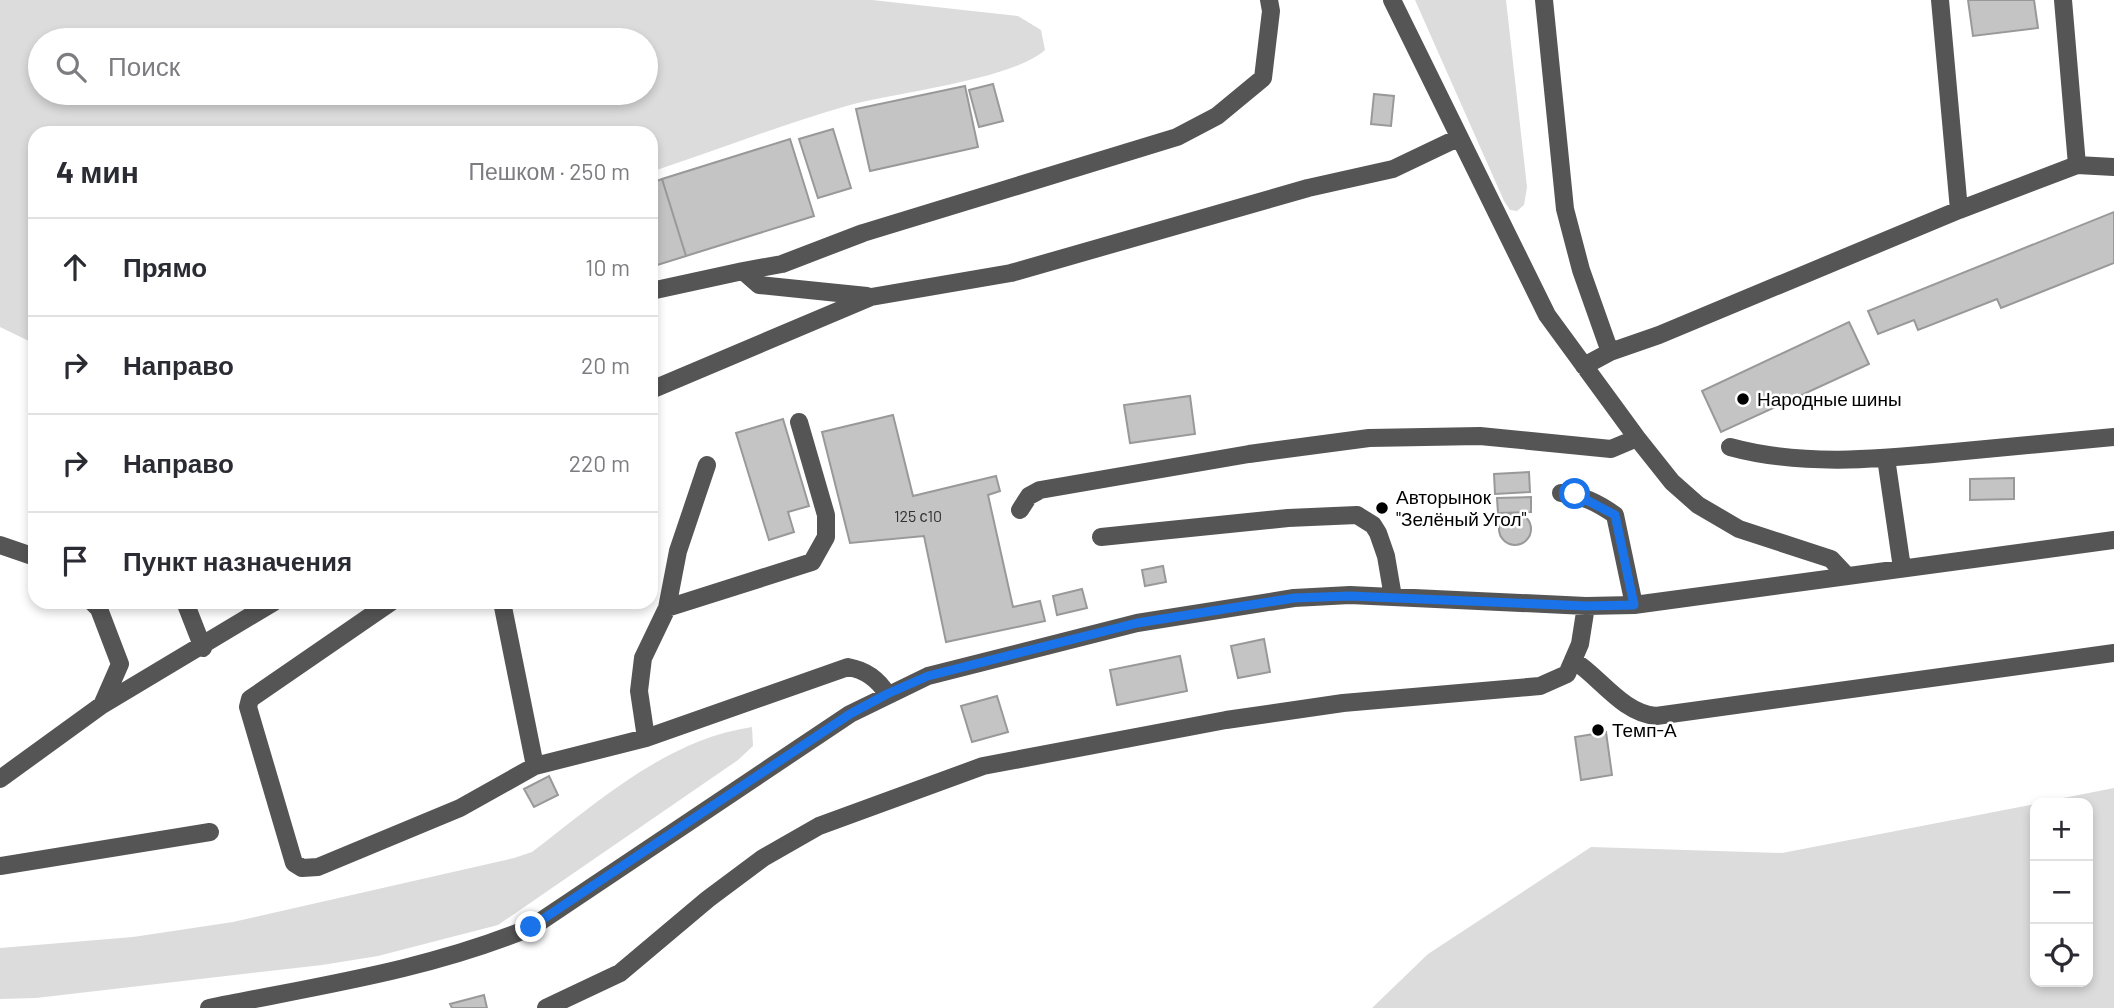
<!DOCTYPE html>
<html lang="ru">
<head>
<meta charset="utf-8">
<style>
  :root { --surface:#fff; --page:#f7f7f7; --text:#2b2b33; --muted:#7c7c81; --line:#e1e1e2 }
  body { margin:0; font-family:Barlow,sans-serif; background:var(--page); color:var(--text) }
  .controls { position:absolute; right:21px; bottom:21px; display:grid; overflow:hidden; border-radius:14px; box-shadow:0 4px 10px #0003 }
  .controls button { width:63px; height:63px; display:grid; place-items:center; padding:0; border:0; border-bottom:2px solid var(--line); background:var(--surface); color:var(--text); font:35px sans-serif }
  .stop { position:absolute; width:21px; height:21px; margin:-16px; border:5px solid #1a73e8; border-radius:50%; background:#fff }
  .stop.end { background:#1a73e8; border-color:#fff; box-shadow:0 2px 7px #0008 }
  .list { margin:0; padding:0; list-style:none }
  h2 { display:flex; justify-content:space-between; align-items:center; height:91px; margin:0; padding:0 28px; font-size:30px }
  h2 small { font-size:23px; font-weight:400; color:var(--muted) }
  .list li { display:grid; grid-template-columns:46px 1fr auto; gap:21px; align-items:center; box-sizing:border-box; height:98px; padding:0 28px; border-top:2px solid var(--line) }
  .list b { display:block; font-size:26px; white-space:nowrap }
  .list em { font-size:23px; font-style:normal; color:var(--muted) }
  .icon { flex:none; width:38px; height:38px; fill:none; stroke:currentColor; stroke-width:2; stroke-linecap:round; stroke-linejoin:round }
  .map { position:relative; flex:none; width:2114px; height:1008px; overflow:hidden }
  .search { position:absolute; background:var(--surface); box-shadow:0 4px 10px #0003; left:28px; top:28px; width:630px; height:77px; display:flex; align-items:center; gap:18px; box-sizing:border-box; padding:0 24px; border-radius:38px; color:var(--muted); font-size:26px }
  .panel { position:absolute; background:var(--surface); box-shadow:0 4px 10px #0003; left:28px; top:126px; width:630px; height:483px; border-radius:21px }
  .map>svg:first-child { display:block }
  .green { fill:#dcdcdc; fill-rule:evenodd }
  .building { fill:#c4c4c4; stroke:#999; stroke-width:2 }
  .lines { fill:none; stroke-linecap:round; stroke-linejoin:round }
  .minor { stroke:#555; stroke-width:18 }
  .route { stroke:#1a73e8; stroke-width:9 }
  .poi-dot { fill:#000; stroke:#fff; stroke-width:2.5 }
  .labels { text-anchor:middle; stroke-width:5; stroke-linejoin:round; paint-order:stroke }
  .number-label { font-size:16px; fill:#313131 }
  .poi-label { font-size:19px; fill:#000; stroke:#fff; text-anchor:start }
</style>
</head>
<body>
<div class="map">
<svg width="2114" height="1008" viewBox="0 0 2114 1008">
  <rect width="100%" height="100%" fill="#fff"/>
  <!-- green -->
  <path class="green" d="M0,0H872L1018,16L1041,30L1045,50C1011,80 899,92 850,105C783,124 717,150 651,172V133H35V344L0,327ZM646,40V93H40V40Z
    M1415,0H1506L1527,187L1524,205L1517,211L1510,210L1504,201Z
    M752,727L753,746L738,760L498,925L378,956L322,965L36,998L0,999V948L133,937L233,922L514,858L532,852C599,801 666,740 752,727Z
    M2114,788V1008H1372L1428,954L1591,847L1782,853L2035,804V982H2088V803H2038Z"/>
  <!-- building -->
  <path class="building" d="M1968,0H2034L2038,28L1973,36Z
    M993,84L1003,121L979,127L969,90Z
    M965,86L978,147L870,171L856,109Z
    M1374,94L1394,96L1391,126L1371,124Z
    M833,129L851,188L818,198L799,139Z
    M790,139L814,216L686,256L662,179Z
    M662,179L686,256L651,267V183Z
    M2114,212V263L2001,308L1997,299L1918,330L1914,320L1878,334L1868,311Z
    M1849,322L1869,364L1721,432L1702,391Z
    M1190,396L1195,434L1130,443L1124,405Z
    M893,415L913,496L996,476L1000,491L988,495L1013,607L1040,601L1045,621L946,642L924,536L850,543L822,432Z
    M783,419L809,506L788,512L794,532L769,540L736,433Z
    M1529,472L1530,492L1495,494L1494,474Z
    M2014,478V499L1970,500V479Z
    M1531,497V512L1498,513L1497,498Z
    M1499 529a16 16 0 1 1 32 0a16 16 0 1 1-32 0Z
    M1163,566L1166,582L1145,586L1142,570Z
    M1082,589L1087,608L1057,615L1053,596Z
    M1264,639L1270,672L1238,678L1231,646Z
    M1180,656L1187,691L1117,705L1110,670Z
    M997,696L1008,732L972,742L961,706Z
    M1606,732L1612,775L1581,780L1575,737Z
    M549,776L558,795L534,807L524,789Z
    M484,995L487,1008H452L450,1004Z"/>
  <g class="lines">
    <!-- minor -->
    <path class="minor" d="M1392,0L1547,315L1637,438L1672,482L1698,505L1739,529L1831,559L1847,576
      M1544,0L1565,209L1581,270L1610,352L1584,366
      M1940,0L1959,210
      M2063,0L2077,165L2114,167
      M743,271L782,264L863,233L1177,137L1217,116L1263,78L1271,11L1269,0
      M651,291L743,271L759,285L867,296
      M1610,352L1659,335L1959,210L2077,165
      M651,390L871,297L1011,273L1308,188L1393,169L1458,138
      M1730,447C1803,467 1880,459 1954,452C2007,447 2061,442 2114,437
      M1886,458L1902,568
      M1561,493C1582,495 1598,503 1615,515L1634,605
      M1020,510L1029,496L1040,490L1249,454L1369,438L1480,436L1611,449L1637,438
      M1101,537L1288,518L1357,515L1373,525L1378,533L1386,556L1393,597
      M0,545L35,557
      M92,602L99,609L120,664L102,705
      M185,602L203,648
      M391,602L250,699L248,707L294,863L302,868L318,867L460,808L535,766L646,738L848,667C865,670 878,679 887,694
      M502,602L535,766
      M667,608L812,562L826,537V515L799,422
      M1573,660C1600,677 1622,713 1656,716L2114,653
      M646,738L639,691L643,658L667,608L678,551L707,465
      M0,779L102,705L274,602
      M0,866L210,832
      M209,1008C317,986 429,970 532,927L850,714L928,676L1137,623L1294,598L1350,595L1586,606L1634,605L2114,540
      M546,1008L620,973L708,899L763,858L819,826L983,766L1226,720L1343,703L1540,686L1567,674L1580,644L1586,606"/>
  </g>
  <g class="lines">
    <!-- route -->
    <path class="route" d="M531,927L850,714L887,694L928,676L1137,623L1294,598L1350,596L1586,606L1634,605L1615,515L1575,494"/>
  </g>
  <!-- markers -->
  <g class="poi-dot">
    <circle cx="1743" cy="399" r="7"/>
    <circle cx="1382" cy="508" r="7"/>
    <circle cx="1598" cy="730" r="7"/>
  </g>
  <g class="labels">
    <!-- number labels -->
    <g class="number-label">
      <text x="918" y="522">125 с10</text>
    </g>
    <!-- poi labels -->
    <g class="poi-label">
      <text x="1757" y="406">Народные шины</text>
      <text x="1396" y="504">Авторынок<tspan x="1396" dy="22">"Зелёный Угол"</tspan></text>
      <text x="1612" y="737">Темп-А</text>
    </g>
  </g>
</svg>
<div class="controls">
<button>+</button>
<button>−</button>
<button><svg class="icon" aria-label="locate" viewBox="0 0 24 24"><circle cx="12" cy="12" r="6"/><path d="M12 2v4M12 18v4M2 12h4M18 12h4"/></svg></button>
</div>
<div class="stop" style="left:1575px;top:494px"></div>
<div class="stop end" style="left:531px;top:927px"></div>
<div class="search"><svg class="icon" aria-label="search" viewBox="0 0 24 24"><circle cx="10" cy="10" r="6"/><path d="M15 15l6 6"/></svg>Поиск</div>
<section class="panel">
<h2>4 мин<small>Пешком · 250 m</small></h2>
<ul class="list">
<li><svg class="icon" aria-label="ahead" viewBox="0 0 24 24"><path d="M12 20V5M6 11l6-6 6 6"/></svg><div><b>Прямо</b></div><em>10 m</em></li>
<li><svg class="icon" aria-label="right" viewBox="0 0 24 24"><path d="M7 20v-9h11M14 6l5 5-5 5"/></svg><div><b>Направо</b></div><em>20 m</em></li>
<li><svg class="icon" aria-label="right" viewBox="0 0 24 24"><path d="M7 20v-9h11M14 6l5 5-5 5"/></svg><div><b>Направо</b></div><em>220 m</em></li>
<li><svg class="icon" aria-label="arrive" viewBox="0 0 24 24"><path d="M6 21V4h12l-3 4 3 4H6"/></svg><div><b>Пункт назначения</b></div></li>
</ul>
</section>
</div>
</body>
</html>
